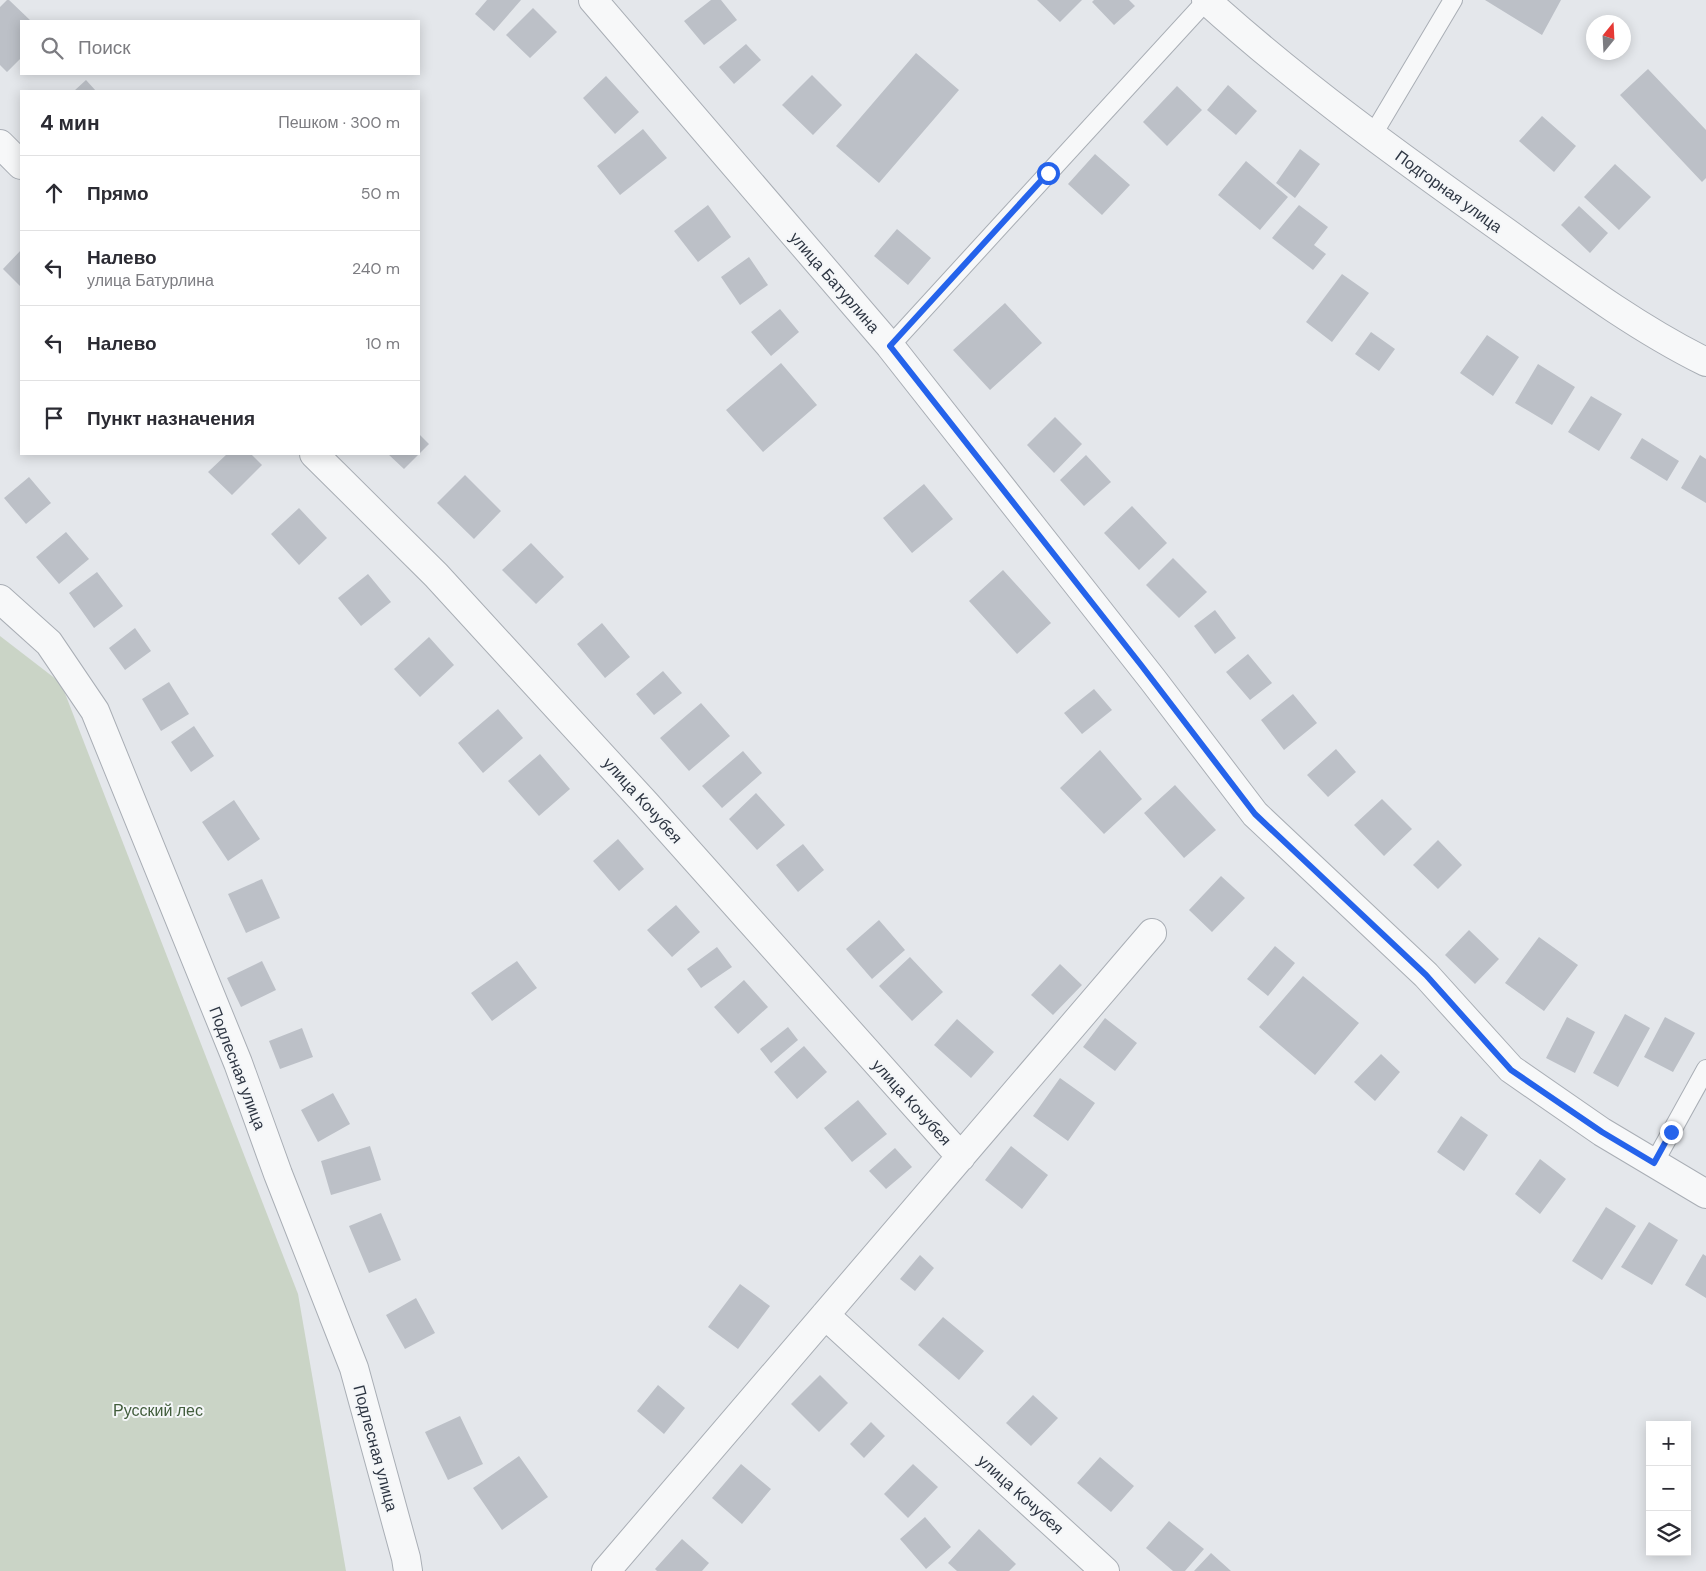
<!DOCTYPE html>
<html lang="ru">
<head>
<meta charset="utf-8">
<style>
  :root { --surface:#fff; --page:#f7f7f7; --text:#2b2b33; --muted:#7c7c81; --line:#e1e1e2 }
  body { margin:0; font-family:"DM Sans",sans-serif; background:var(--page); color:var(--text) }
  .controls { position:absolute; right:15px; bottom:15px; display:grid; overflow:hidden; border-radius:0px; box-shadow:0 2px 12px #0003 }
  .controls button { width:45px; height:45px; display:grid; place-items:center; padding:0; border:0; border-bottom:1px solid var(--line); background:var(--surface); color:var(--text); font:25px sans-serif }
  .compass { position:absolute; left:1586px; top:15px; width:45px; height:45px; border-radius:50%; background:var(--surface); box-shadow:0 2px 12px #0003; rotate:18deg }
  .stop { position:absolute; width:15px; height:15px; margin:-11px; border:4px solid #2563eb; border-radius:50%; background:#fff }
  .stop.end { background:#2563eb; border-color:#fff; box-shadow:0 1px 5px #0008 }
  .list { margin:0; padding:0; list-style:none }
  h2 { display:flex; justify-content:space-between; align-items:center; height:65px; margin:0; padding:0 20px; font-size:21px }
  h2 small { font-size:16px; font-weight:400; color:var(--muted) }
  .list li { display:grid; grid-template-columns:32px 1fr auto; gap:15px; align-items:center; box-sizing:border-box; height:75px; padding:0 20px; border-top:1px solid var(--line) }
  .list b { display:block; font-size:19px; white-space:nowrap }
  .list p { margin:0; font-size:16px; white-space:nowrap; color:var(--muted) }
  .list em { font-size:16px; font-style:normal; color:var(--muted) }
  .icon { flex:none; width:28px; height:28px; fill:none; stroke:currentColor; stroke-width:2; stroke-linecap:round; stroke-linejoin:round }
  .map { position:relative; flex:none; width:1706px; height:1571px; overflow:hidden }
  .search { position:absolute; background:var(--surface); box-shadow:0 2px 12px #0003; left:20px; top:20px; width:400px; height:55px; display:flex; align-items:center; gap:12px; box-sizing:border-box; padding:0 18px; border-radius:0px; color:var(--muted); font-size:19px }
  .panel { position:absolute; background:var(--surface); box-shadow:0 2px 12px #0003; left:20px; top:90px; width:400px; height:365px; border-radius:0px }
  .map>svg:first-child { display:block }
  .green { fill:#cad4c6 }
  .building { fill:#bcc0c7 }
  .lines { fill:none; stroke-linecap:round; stroke-linejoin:round }
  .service-casing { stroke:#a9aeb5; stroke-width:20 }
  .minor-casing { stroke:#a9aeb5; stroke-width:30 }
  .service { stroke:#f7f8f9; stroke-width:18 }
  .minor { stroke:#f7f8f9; stroke-width:28 }
  .route { stroke:#2563eb; stroke-width:6 }
  .labels { text-anchor:middle; stroke-width:4; stroke-linejoin:round; paint-order:stroke }
  .street-label { font-size:16px; fill:#2d3542; stroke:#f4f6f8 }
  .park-label { font-size:16px; fill:#425d3c; stroke:#f4f6f8 }
</style>
</head>
<body>
<div class="map">
<svg width="1706" height="1571" viewBox="0 0 1706 1571">
  <rect width="100%" height="100%" fill="#e4e7eb"/>
  <!-- green -->
  <path class="green" d="M0,636L61,683L298,1294L346,1571H0Z"/>
  <!-- building -->
  <path class="building" d="M7,0H9L31,21H21V58L7,72L0,65V7Z
    M487,0H521L494,31L475,14Z
    M711,0H721L737,20L704,45L684,21Z
    M1037,0H1082L1060,22Z
    M1094,0H1129L1135,6L1114,25L1092,2Z
    M1485,0H1561L1542,35Z
    M533,8L557,32L530,58L506,35Z
    M746,44L761,60L734,84L719,67Z
    M916,53L959,90L879,183L836,146Z
    M1648,69L1706,130V178L1702,182L1620,95Z
    M812,75L842,105L813,135L782,105Z
    M606,76L639,112L615,134L583,98Z
    M86,80L96,91H74Z
    M1228,85L1257,111L1236,135L1207,110Z
    M1177,86L1202,110L1167,146L1143,122Z
    M1542,116L1576,146L1554,172L1519,141Z
    M643,129L667,158L620,195L597,166Z
    M1300,149L1320,164L1295,198L1276,183Z
    M1095,154L1130,185L1102,215L1068,184Z
    M1246,161L1288,197L1260,230L1218,195Z
    M1615,164L1651,197L1619,230L1584,197Z
    M708,205L731,237L698,262L674,231Z
    M1299,205L1328,227L1314,245L1326,254L1313,270L1272,238Z
    M1579,206L1608,233L1590,253L1561,225Z
    M897,229L931,258L908,285L874,256Z
    M21,250V287L3,269Z
    M749,257L768,285L740,305L721,277Z
    M1342,274L1369,293L1332,342L1306,322Z
    M1005,303L1042,343L990,390L953,350Z
    M780,309L799,332L771,356L751,332Z
    M1371,332L1395,349L1379,371L1355,354Z
    M1487,335L1519,357L1493,396L1460,373Z
    M781,363L817,405L763,452L726,410Z
    M1538,364L1575,387L1552,425L1515,403Z
    M1591,396L1622,414L1599,451L1568,432Z
    M1055,417L1082,444L1054,473L1027,445Z
    M419,434L429,444L404,469L388,454H419Z
    M1642,438L1679,461L1667,481L1630,458Z
    M227,454H251L262,465L232,495L208,472Z
    M1086,455L1111,482L1084,506L1060,480Z
    M1700,455L1706,459V503L1681,488Z
    M465,475L501,511L474,539L437,503Z
    M29,477L51,503L26,524L4,498Z
    M924,484L953,519L912,553L883,518Z
    M1132,506L1167,543L1139,570L1104,533Z
    M299,508L327,538L299,565L271,534Z
    M66,532L89,559L59,584L36,557Z
    M531,543L564,577L536,604L502,570Z
    M1173,558L1207,592L1179,618L1146,585Z
    M1003,570L1051,623L1017,654L969,601Z
    M97,572L123,606L94,628L69,593Z
    M368,574L391,602L361,626L338,598Z
    M1215,610L1236,638L1215,654L1194,626Z
    M602,623L630,657L605,678L577,644Z
    M135,628L151,651L125,670L109,648Z
    M429,637L454,665L420,697L394,669Z
    M1248,654L1272,683L1250,700L1226,672Z
    M663,671L682,693L654,715L636,694Z
    M169,682L189,714L161,731L142,699Z
    M1094,689L1112,710L1082,734L1064,713Z
    M1293,694L1317,723L1284,750L1261,720Z
    M701,703L730,736L689,771L660,738Z
    M498,709L523,738L483,773L458,743Z
    M194,726L214,756L191,772L171,742Z
    M1336,749L1356,772L1328,797L1307,775Z
    M1100,750L1142,799L1104,834L1060,788Z
    M743,751L762,773L722,808L702,786Z
    M540,754L570,789L539,816L508,781Z
    M1175,785L1216,830L1184,858L1144,813Z
    M756,793L785,825L757,850L729,819Z
    M1382,799L1412,829L1384,856L1354,825Z
    M234,800L260,839L228,861L202,822Z
    M618,839L644,869L619,891L593,861Z
    M1438,840L1462,865L1438,889L1413,865Z
    M803,844L824,870L798,892L776,865Z
    M1221,876L1245,898L1212,932L1189,910Z
    M262,879L280,918L246,933L228,894Z
    M676,905L700,932L672,957L647,930Z
    M879,920L905,950L872,979L846,949Z
    M1469,930L1499,959L1475,984L1445,955Z
    M1539,937L1578,965L1544,1011L1505,983Z
    M1275,946L1295,963L1268,996L1247,979Z
    M717,947L732,967L701,988L687,969Z
    M910,957L943,992L912,1021L879,986Z
    M262,961L276,990L241,1007L227,978Z
    M517,961L537,988L492,1021L471,993Z
    M1060,964L1082,985L1053,1015L1031,995Z
    M1303,976L1359,1023L1315,1075L1259,1027Z
    M744,980L768,1007L738,1034L714,1007Z
    M1625,1014L1650,1028L1618,1087L1593,1073Z
    M1567,1017L1595,1032L1575,1073L1546,1058Z
    M1665,1017L1695,1033L1673,1072L1644,1057Z
    M1105,1018L1137,1043L1115,1071L1083,1047Z
    M957,1019L994,1052L971,1078L934,1045Z
    M788,1027L798,1040L771,1063L760,1049Z
    M302,1028L313,1057L280,1069L269,1041Z
    M804,1046L827,1072L797,1099L774,1072Z
    M1381,1054L1400,1072L1375,1101L1354,1082Z
    M1060,1078L1095,1103L1068,1141L1033,1116Z
    M333,1093L350,1124L318,1142L301,1110Z
    M858,1100L887,1134L852,1162L824,1128Z
    M1461,1116L1488,1135L1464,1171L1437,1152Z
    M370,1146L381,1180L331,1195L321,1161Z
    M1011,1146L1048,1175L1022,1209L985,1180Z
    M895,1148L912,1167L886,1189L869,1171Z
    M1540,1159L1566,1179L1540,1214L1515,1194Z
    M1606,1207L1636,1226L1602,1280L1572,1261Z
    M381,1213L401,1260L369,1273L349,1226Z
    M1649,1222L1678,1240L1652,1285L1621,1267Z
    M1703,1254L1706,1256V1298L1685,1285Z
    M920,1255L934,1268L915,1291L900,1279Z
    M740,1284L770,1306L738,1349L708,1327Z
    M416,1298L435,1333L405,1349L386,1315Z
    M943,1317L984,1351L959,1380L918,1345Z
    M820,1375L848,1403L819,1432L791,1404Z
    M658,1385L685,1408L664,1434L637,1411Z
    M1033,1395L1058,1418L1031,1446L1006,1423Z
    M460,1416L483,1464L448,1480L425,1432Z
    M871,1422L885,1436L864,1458L850,1444Z
    M519,1456L548,1497L502,1530L473,1488Z
    M1100,1457L1134,1486L1111,1512L1077,1483Z
    M741,1464L771,1489L742,1524L712,1498Z
    M913,1464L938,1487L908,1518L884,1494Z
    M925,1517L951,1547L926,1569L900,1539Z
    M1169,1521L1204,1549L1185,1571H1173L1146,1548Z
    M979,1529L1016,1564L1009,1571H957L948,1563Z
    M682,1539L709,1563L702,1571H657L655,1569Z
    M1211,1553L1231,1571H1194Z"/>
  <g class="lines">
    <!-- service casing -->
    <g class="service-casing">
      <path id="service" d="M1372,136L1453,0
        M890,346L1207,0
        M1654,1163L1706,1069"/>
    </g>
    <!-- minor casing -->
    <g class="minor-casing">
      <path id="minor" d="M593,0L890,346L1153,680L1255,814L1426,975L1511,1069L1602,1132L1706,1194
        M1206,0C1300,85 1403,159 1506,232C1570,278 1635,327 1706,362
        M0,144L21,165
        M314,454L436,575L646,804L961,1157
        M0,599L49,643L95,711L238,1063L278,1174L354,1368L406,1558L408,1571
        M825,1315L1105,1571
        M606,1571L1152,933"/>
    </g>
    <!-- service -->
    <use href="#service" class="service"/>
    <!-- minor -->
    <use href="#minor" class="minor"/>
  </g>
  <g class="lines">
    <!-- route -->
    <path class="route" d="M1048,173L890,346L1141,665L1255,814L1426,975L1511,1070L1602,1132L1654,1163L1671,1132"/>
  </g>
  <g class="labels">
    <!-- street labels -->
    <g class="street-label">
      <text transform="translate(1449 191) rotate(36)" y="6">Подгорная улица</text>
      <text transform="translate(835 282) rotate(49)" y="6">улица Батурлина</text>
      <text transform="translate(643 800) rotate(48)" y="6">улица Кочубея</text>
      <text transform="translate(238 1068) rotate(69)" y="6">Подлесная улица</text>
      <text transform="translate(912 1102) rotate(48)" y="6">улица Кочубея</text>
      <text transform="translate(376 1448) rotate(75)" y="6">Подлесная улица</text>
      <text transform="translate(1021 1494) rotate(42)" y="6">улица Кочубея</text>
    </g>
    <!-- park labels -->
    <g class="park-label">
      <text x="158" y="1416">Русский лес</text>
    </g>
  </g>
</svg>
<div class="controls">
<button>+</button>
<button>−</button>
<button><svg class="icon" aria-label="layers" viewBox="0 0 24 24"><path d="M12 4l9 5-9 5-9-5zM3 14l9 5 9-5"/></svg></button>
</div>
<svg class="compass" viewBox="-18 -18 36 36"><path d="M0-13l5 13h-10z" fill="#e53935"/><path d="M0 13l5-13h-10z" fill="#7c7c81"/></svg>
<div class="stop" style="left:1048px;top:173px"></div>
<div class="stop end" style="left:1671px;top:1132px"></div>
<div class="search"><svg class="icon" aria-label="search" viewBox="0 0 24 24"><circle cx="10" cy="10" r="6"/><path d="M15 15l6 6"/></svg>Поиск</div>
<section class="panel">
<h2>4 мин<small>Пешком · 300 m</small></h2>
<ul class="list">
<li><svg class="icon" aria-label="ahead" viewBox="0 0 24 24"><path d="M12 20V5M6 11l6-6 6 6"/></svg><div><b>Прямо</b></div><em>50 m</em></li>
<li><svg class="icon" aria-label="left" viewBox="0 0 24 24"><path d="M17 20v-9H6M10 6l-5 5 5 5"/></svg><div><b>Налево</b><p>улица Батурлина</p></div><em>240 m</em></li>
<li><svg class="icon" aria-label="left" viewBox="0 0 24 24"><path d="M17 20v-9H6M10 6l-5 5 5 5"/></svg><div><b>Налево</b></div><em>10 m</em></li>
<li><svg class="icon" aria-label="arrive" viewBox="0 0 24 24"><path d="M6 21V4h12l-3 4 3 4H6"/></svg><div><b>Пункт назначения</b></div></li>
</ul>
</section>
</div>
</body>
</html>
